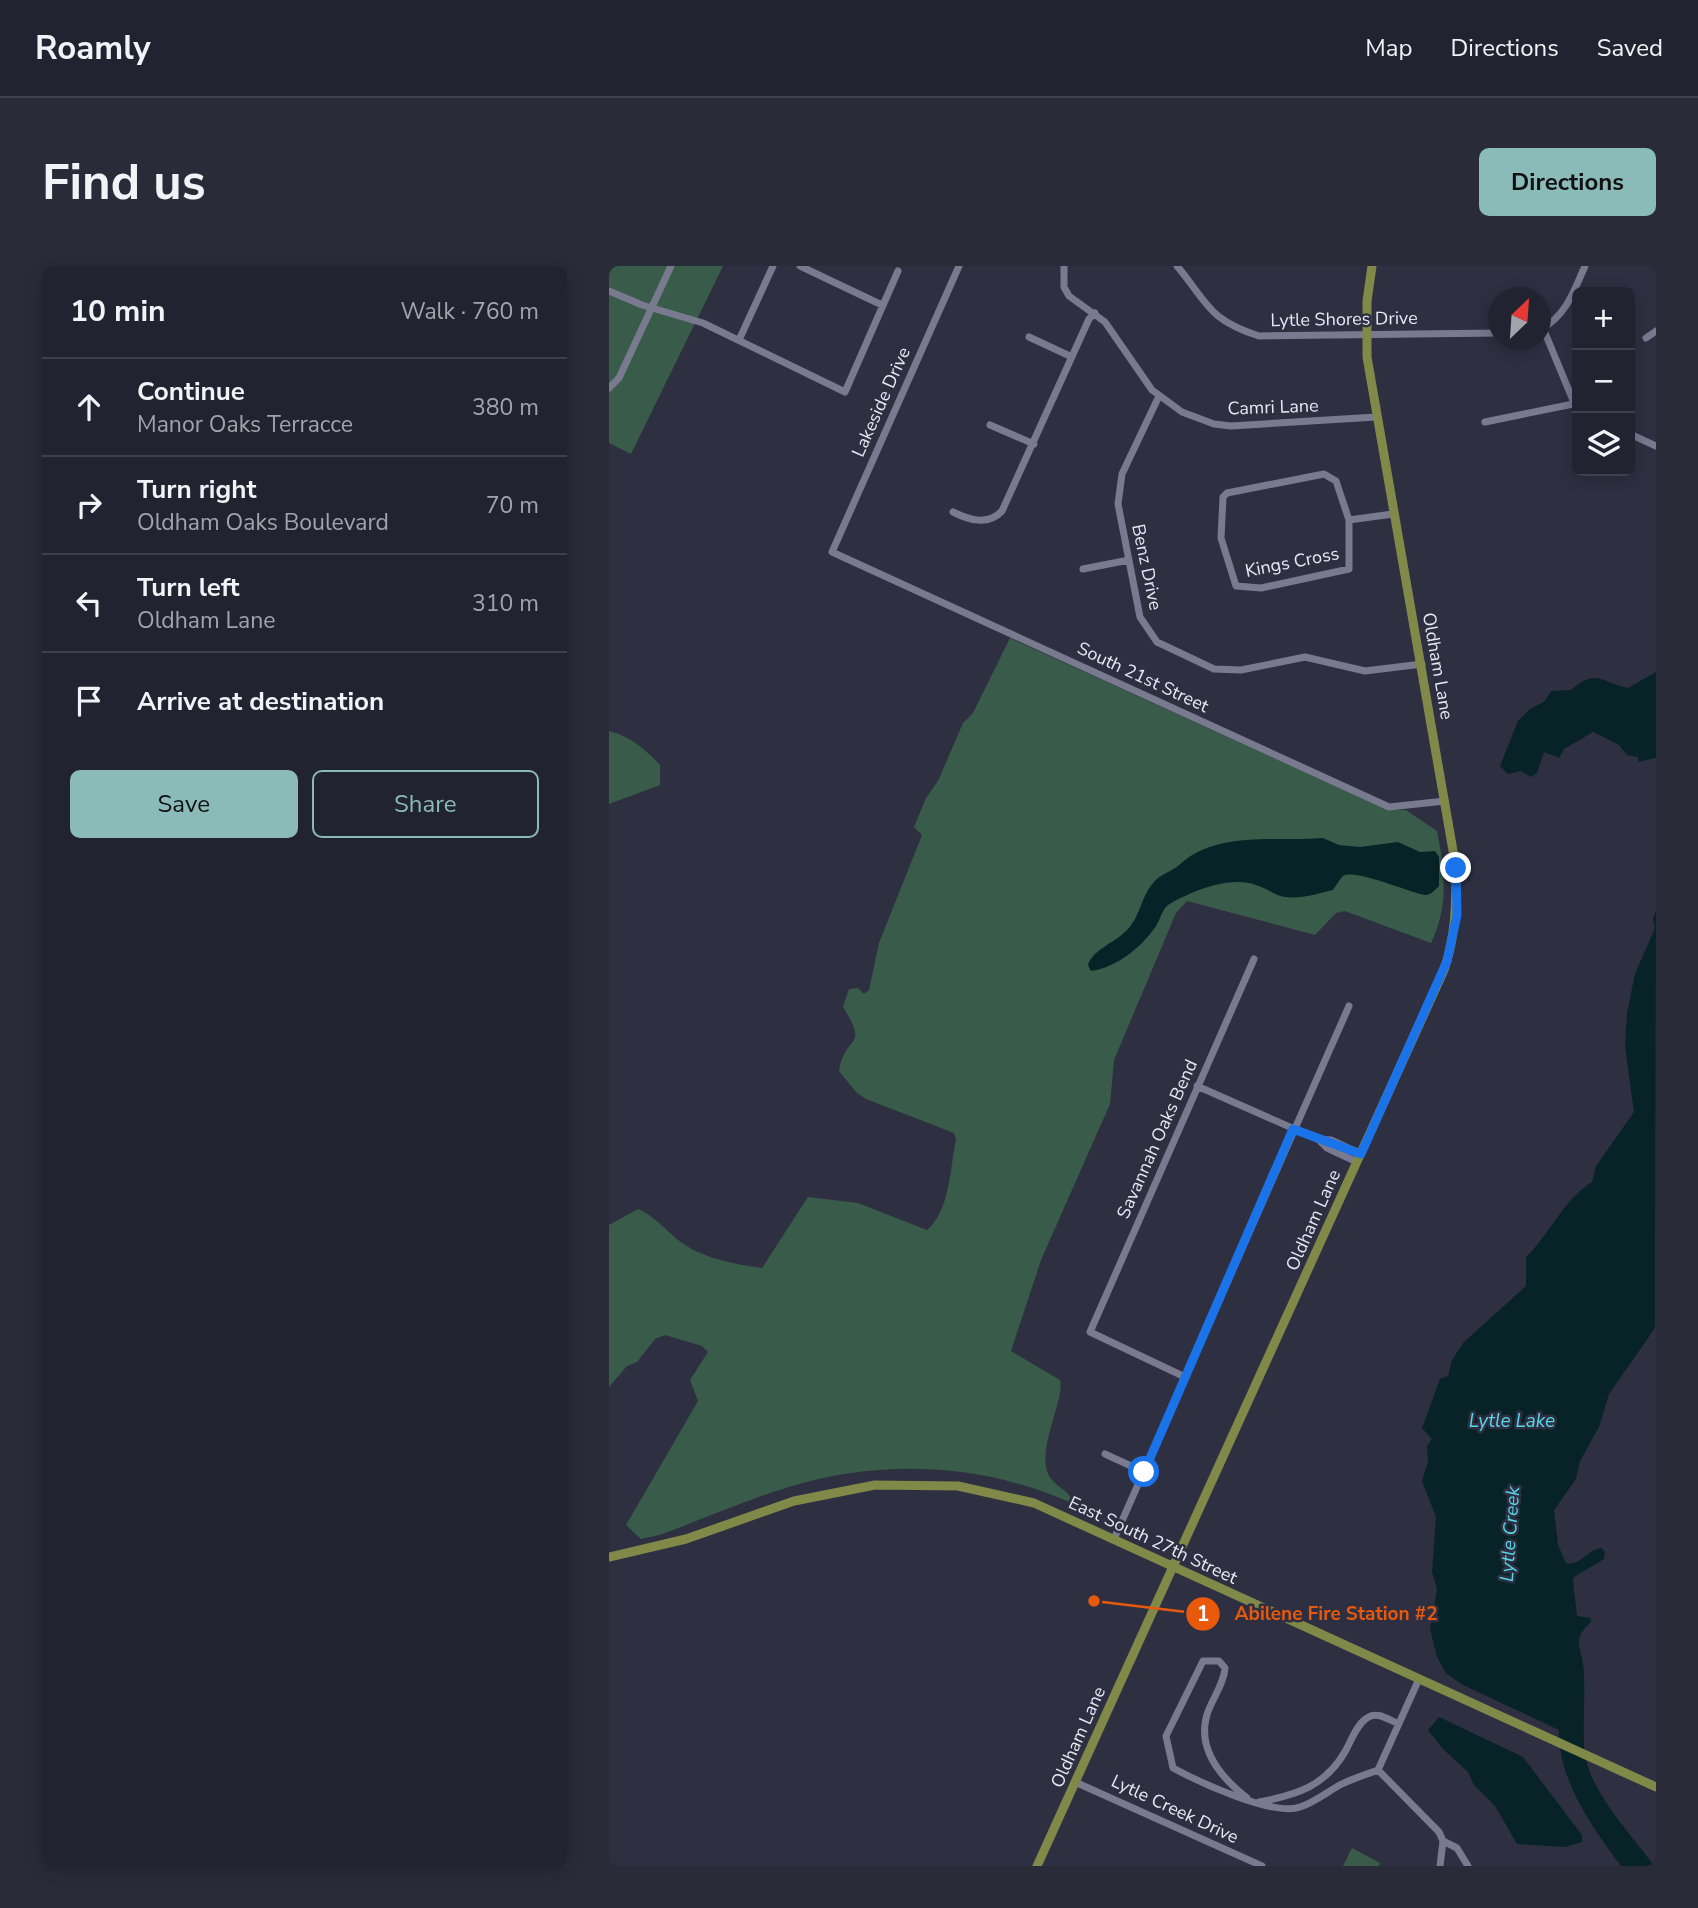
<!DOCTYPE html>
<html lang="en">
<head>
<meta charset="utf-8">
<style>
  :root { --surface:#222331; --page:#2a2b39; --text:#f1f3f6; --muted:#a2a4ab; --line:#3f404d; --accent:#8bbbb9 }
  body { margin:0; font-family:"Nunito Sans",sans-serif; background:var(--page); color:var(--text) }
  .controls { position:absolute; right:21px; top:21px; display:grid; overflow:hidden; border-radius:10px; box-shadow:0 4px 18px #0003 }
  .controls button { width:63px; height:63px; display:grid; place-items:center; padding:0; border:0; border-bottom:2px solid var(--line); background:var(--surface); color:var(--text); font:35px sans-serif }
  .compass { position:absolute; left:879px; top:21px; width:63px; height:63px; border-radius:50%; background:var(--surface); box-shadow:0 4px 18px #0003; rotate:25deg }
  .stop { position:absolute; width:21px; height:21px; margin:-16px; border:5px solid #1a73e8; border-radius:50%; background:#fff }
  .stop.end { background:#1a73e8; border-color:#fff; box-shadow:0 2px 7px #0008 }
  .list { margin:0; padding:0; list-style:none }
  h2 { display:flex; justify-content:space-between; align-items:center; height:91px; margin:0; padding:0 28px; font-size:30px }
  h2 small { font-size:23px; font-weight:400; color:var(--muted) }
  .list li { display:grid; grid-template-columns:46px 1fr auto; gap:21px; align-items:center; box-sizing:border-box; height:98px; padding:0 28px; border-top:2px solid var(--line) }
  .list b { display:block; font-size:26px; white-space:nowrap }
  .list p { margin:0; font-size:23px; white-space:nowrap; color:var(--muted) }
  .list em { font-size:23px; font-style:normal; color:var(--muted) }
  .actions { display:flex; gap:14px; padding:21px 28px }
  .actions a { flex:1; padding:16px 0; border:2px solid var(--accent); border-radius:10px; text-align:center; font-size:24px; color:var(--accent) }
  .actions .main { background:var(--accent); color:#111 }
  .icon { flex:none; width:38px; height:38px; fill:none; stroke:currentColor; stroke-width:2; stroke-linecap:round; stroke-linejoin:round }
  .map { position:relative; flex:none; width:1047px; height:1600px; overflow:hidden; border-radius:10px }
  header { display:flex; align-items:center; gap:42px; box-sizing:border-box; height:98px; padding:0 35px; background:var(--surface); border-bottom:2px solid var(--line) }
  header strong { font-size:33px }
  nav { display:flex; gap:38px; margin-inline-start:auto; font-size:24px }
  .intro { display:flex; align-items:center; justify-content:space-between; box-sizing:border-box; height:168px; padding:0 42px }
  h1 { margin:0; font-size:49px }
  .button { padding:18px 32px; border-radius:10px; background:var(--accent); color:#111; font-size:24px; font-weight:700 }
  main { display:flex; gap:42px; padding:0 42px }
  aside { flex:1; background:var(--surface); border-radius:10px; box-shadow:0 4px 18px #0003 }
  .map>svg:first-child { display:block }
  .green { fill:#395c4a }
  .water { fill:#072327 }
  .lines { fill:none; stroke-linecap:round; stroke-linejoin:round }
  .minor { stroke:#797a90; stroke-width:7 }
  .major { stroke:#818949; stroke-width:9 }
  .route { stroke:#1a73e8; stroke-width:9 }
  .labels { text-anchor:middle; stroke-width:5; stroke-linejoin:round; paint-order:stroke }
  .street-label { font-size:18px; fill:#e7e8f4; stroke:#2e2f41 }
  .water-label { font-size:19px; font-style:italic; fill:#55d6e9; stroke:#2e2f41 }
  .leader { fill:none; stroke:#e8590c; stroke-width:2.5 }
  .callout-dot { fill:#e8590c; stroke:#2e2f41; stroke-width:2.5 }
  .mark-label { font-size:21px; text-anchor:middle; font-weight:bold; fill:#fff }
  .callout-label { font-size:19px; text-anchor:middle; font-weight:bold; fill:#e8590c; stroke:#2e2f41; stroke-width:5; stroke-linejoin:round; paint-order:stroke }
</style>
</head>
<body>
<header>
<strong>Roamly</strong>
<nav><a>Map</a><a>Directions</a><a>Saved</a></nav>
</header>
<div class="intro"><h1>Find us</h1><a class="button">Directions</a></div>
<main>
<aside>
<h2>10 min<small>Walk · 760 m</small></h2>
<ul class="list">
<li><svg class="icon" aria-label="ahead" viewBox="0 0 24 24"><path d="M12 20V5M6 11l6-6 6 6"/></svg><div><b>Continue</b><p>Manor Oaks Terracce</p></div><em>380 m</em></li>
<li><svg class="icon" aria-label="right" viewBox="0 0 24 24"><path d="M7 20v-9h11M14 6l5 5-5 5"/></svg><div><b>Turn right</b><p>Oldham Oaks Boulevard</p></div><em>70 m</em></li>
<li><svg class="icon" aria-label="left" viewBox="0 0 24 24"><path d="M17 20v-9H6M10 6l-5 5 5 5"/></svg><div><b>Turn left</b><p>Oldham Lane</p></div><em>310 m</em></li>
<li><svg class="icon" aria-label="arrive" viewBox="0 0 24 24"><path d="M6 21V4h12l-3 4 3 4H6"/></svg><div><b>Arrive at destination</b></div></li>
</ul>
<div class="actions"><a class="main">Save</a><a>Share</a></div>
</aside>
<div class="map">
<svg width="1047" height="1600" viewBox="0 0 1047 1600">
  <rect width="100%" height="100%" fill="#2e2f41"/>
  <!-- green -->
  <path class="green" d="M0,0H114L22,188L0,177Z
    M401,372L779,544H797L828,565C836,605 840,640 822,677L736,645L727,647L706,669L578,635L567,647L505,794L501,838L432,994L402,1085L451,1114C456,1134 428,1181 439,1208C444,1219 456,1222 462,1232L460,1236C372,1197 272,1193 180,1221C136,1234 93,1254 50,1269L32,1273L17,1259L89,1135L81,1114L99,1086L93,1080L56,1069L46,1073L28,1096L18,1100L0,1121V959L29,943C46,950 58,966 73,977C96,993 126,998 153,1002L199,931L249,937L318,964C341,945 341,902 347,873L345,867L257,833L247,826L230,805C236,767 261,784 234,741L240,723L249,722L255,728L260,724L270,677L313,569L305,561L317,532L329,515L354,457L364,447Z
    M0,465C21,470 36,483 51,499V519L0,538Z
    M743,1582L771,1597L770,1600H734Z"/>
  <!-- water -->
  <path class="water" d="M1047,406V492L1029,496V491L1018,489L1010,479L984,466L955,483L950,492L935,486L928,507L922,511L912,505L899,508L891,500L909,455L920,444L936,435L942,425L962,424C988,402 991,416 1019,422Z
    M714,572L730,579L751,581L789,576L811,586L826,585L830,591V620C826,624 822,629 816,629C802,627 745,602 734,610C731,613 727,620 724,624C708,628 692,633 676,631C667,630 657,622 647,619C628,612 603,619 585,626C576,630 563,635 557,641C552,647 551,654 547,660C534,680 507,702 482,705L479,699C484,683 506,677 518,664C531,651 532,631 544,617C551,608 562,606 570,599C608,564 666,576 714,572Z
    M1047,645L1046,1062L1000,1128L990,1161L971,1195L967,1213L945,1244L949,1279L957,1297C971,1301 978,1283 993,1282L996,1287L995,1293L965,1311L964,1315L968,1350L982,1352V1356C960,1375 975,1383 975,1409C976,1432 974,1456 975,1479C976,1522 1022,1567 1045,1600H1012C983,1561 949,1514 950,1464L852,1418L837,1407L828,1391L821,1363L828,1323L823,1306L827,1251L813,1215L819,1195L818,1180L823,1173L813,1162L831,1113L839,1110L843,1094L854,1077L917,1020V991C942,967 953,935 983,916L987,900L1025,846L1016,780L1018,747L1026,708L1046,662L1044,653Z
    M830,1451L914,1491L973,1569V1576L956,1581L908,1578L886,1540L865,1519L859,1506L835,1484L819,1464Z"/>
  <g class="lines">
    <!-- minor -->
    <path class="minor" d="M191,0L273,39
      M350,0L223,286L780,541L836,535
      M455,0V21L460,30L496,56L543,124L573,146L605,158L622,160L767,151
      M568,0C599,37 598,53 650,70L890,67
      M0,25L33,39L94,57L236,126L289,5
      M934,62L968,144
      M932,63C957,50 965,25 976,0
      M420,71L463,91
      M1037,72L1047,65
      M130,74L164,0
      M0,122L10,112L62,0
      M550,130L513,208L509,238L531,351L548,376L605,403L632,404L696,391L756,405L813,398
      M876,156L964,138
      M381,159L425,178
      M1021,168L1047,180
      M715,208L727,215L740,254V303L652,322L627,320L612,272L614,231L618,227Z
      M344,246C360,254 379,260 393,245L480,53L486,47
      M740,254L784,248
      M474,303L520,294
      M588,820L708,873L722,874L752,888
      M709,873L718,882L748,896
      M576,1111L481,1066L645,693
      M496,1188L535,1206
      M505,1273L740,740
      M769,1504L810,1413
      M466,1516L653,1600
      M638,1532C610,1510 585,1480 600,1443C606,1429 615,1416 616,1402L610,1395H594L557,1470L564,1502C590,1516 665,1551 691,1541C704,1537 717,1527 729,1520C742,1513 756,1509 769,1504L830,1566L834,1575L848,1582L859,1600
      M650,1536C688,1529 717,1520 737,1484C742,1475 748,1458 758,1452C768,1445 778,1453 788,1457
      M831,1600L834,1575"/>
    <!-- major -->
    <path class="major" d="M0,1291L77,1273L185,1235L266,1219L349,1220L425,1237L1047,1521
      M428,1600L835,704C847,669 847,638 847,602L758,91V35L763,0"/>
  </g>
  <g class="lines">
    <!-- route -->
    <path class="route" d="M535,1206L684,863L752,888L838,695L848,649L847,602"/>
  </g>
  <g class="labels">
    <!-- street labels -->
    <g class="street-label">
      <text transform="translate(735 53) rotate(-1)" y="6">Lytle Shores Drive</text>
      <text transform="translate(272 136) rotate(-66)" y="6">Lakeside Drive</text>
      <text transform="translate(664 141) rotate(-2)" y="6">Camri Lane</text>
      <text transform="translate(683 296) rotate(-11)" y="6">Kings Cross</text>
      <text transform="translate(538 301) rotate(78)" y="6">Benz Drive</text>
      <text transform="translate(829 400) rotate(80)" y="6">Oldham Lane</text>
      <text transform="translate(534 411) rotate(25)" y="6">South 21st Street</text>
      <text transform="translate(548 873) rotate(-66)" y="6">Savannah Oaks Bend</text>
      <text transform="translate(704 954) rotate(-66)" y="6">Oldham Lane</text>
      <text transform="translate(544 1274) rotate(25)" y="6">East South 27th Street</text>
      <text transform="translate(469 1471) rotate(-66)" y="6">Oldham Lane</text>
      <text transform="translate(566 1543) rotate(25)" y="6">Lytle Creek Drive</text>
    </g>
    <!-- water labels -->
    <g class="water-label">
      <text x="903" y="1161">Lytle Lake</text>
      <text transform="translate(900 1268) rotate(-86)" y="7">Lytle Creek</text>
    </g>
  </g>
  <!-- callouts -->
  <path class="leader" d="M485 1335L594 1348"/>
  <g class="callout-dot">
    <circle cx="485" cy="1335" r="7"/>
    <circle cx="594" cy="1348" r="18"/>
  </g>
  <g class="mark-label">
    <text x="594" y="1355">1</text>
  </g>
  <g class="callout-label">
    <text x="727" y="1354">Abilene Fire Station #2</text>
  </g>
</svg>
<div class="controls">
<button>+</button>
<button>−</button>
<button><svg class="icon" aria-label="layers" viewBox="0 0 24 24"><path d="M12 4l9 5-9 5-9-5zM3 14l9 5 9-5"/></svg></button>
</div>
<svg class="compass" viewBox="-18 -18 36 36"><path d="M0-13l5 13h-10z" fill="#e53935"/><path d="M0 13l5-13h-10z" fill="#a2a4ab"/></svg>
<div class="stop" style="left:535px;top:1206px"></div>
<div class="stop end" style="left:847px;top:602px"></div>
</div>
</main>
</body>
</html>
